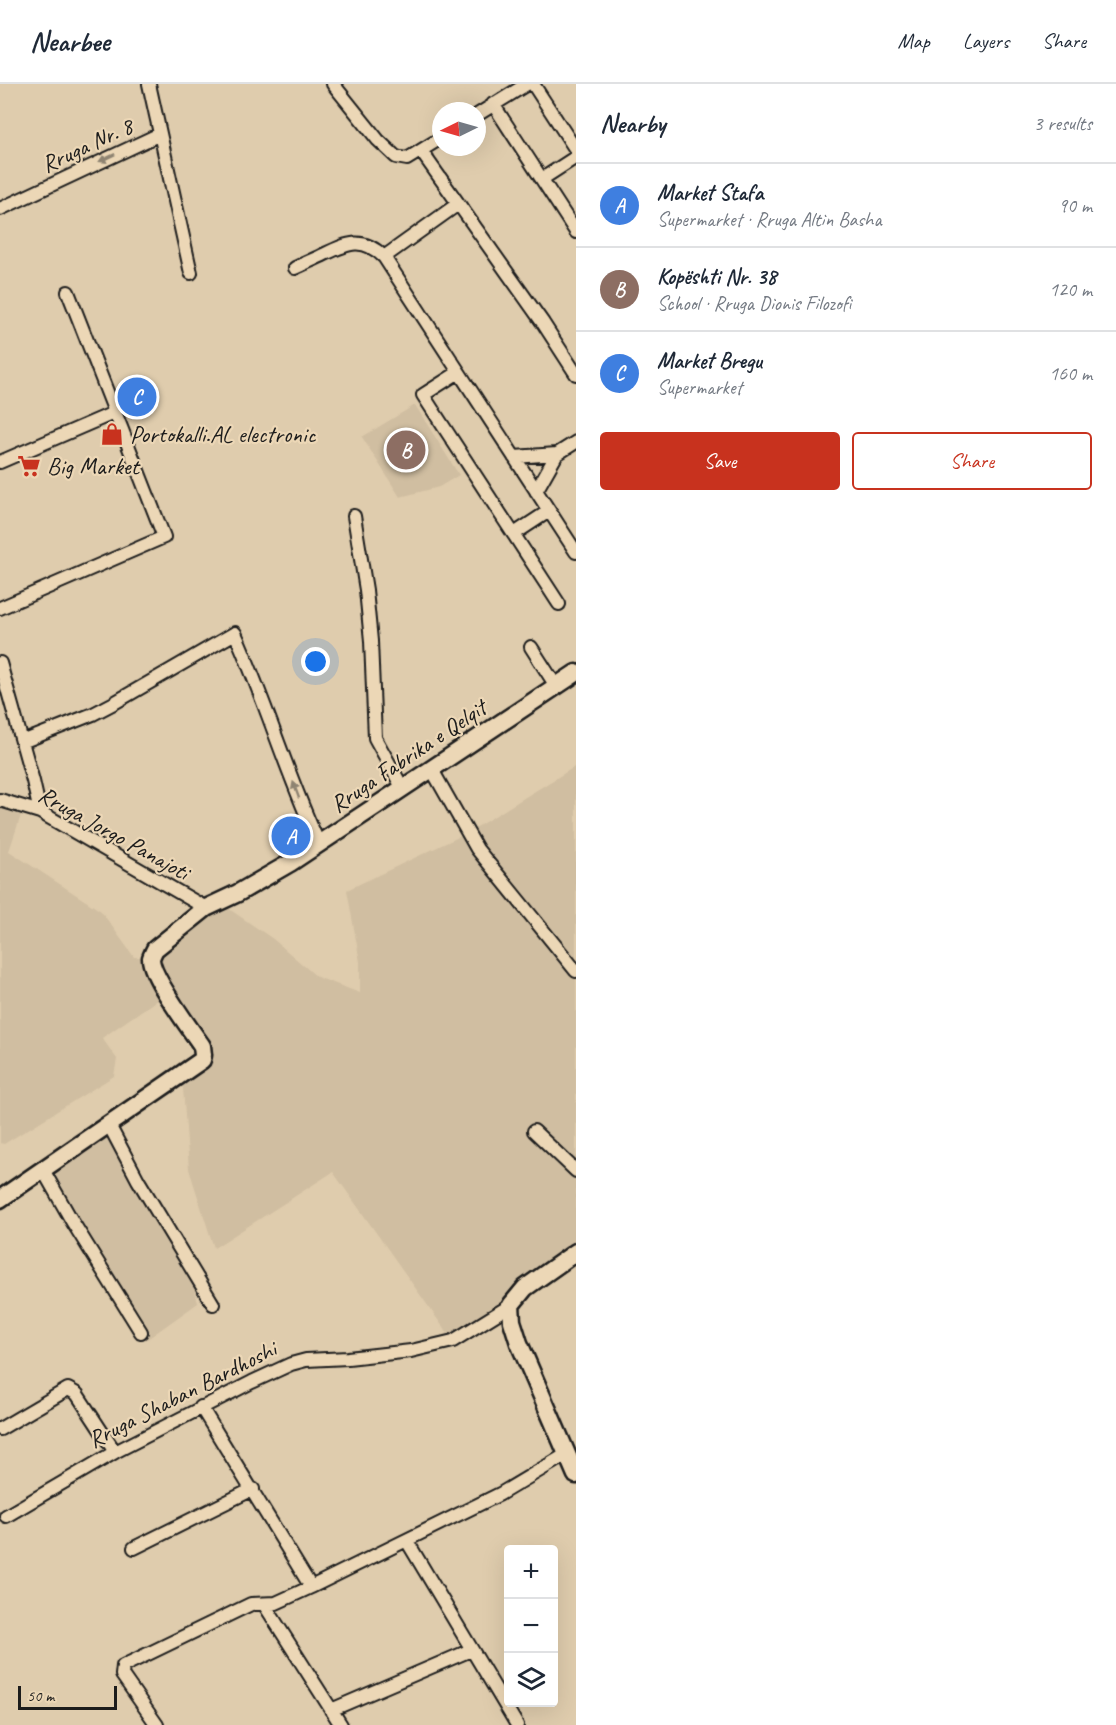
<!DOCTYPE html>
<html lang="en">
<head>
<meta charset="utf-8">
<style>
  :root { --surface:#fff; --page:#f2f2f3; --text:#1f2937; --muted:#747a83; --line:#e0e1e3; --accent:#c8321e }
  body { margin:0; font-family:Caveat,sans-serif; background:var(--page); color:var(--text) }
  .controls { position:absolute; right:18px; bottom:18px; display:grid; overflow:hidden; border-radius:6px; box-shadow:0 6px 24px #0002 }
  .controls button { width:54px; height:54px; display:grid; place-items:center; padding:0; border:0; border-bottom:2px solid var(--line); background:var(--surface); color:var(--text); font:30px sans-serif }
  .compass { position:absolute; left:432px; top:18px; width:54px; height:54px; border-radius:50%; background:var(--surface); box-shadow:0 6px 24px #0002; rotate:265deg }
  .scale { position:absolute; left:18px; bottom:15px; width:99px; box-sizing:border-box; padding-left:6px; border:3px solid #1c1c1c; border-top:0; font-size:16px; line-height:21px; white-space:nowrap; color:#1c1c1c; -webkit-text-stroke:4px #ecd7b6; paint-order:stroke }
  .you { position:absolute; left:316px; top:578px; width:21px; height:21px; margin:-15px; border:4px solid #fff; border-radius:50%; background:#1a73e8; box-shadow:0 0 0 9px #1a73e833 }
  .badge { display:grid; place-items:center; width:39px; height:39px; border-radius:50%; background:var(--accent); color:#fff; font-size:20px; font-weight:700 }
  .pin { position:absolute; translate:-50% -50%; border:3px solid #fff; box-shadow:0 2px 6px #0006 }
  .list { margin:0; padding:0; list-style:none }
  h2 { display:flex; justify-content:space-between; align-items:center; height:78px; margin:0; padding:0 24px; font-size:26px }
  h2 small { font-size:20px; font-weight:400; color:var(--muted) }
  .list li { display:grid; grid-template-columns:39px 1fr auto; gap:18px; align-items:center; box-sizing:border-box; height:84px; padding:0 24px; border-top:2px solid var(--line) }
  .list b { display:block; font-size:22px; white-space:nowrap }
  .list p { margin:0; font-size:20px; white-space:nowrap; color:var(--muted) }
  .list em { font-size:20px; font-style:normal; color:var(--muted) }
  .actions { display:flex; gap:12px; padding:18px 24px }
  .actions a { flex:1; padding:14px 0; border:2px solid var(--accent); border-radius:6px; text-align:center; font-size:21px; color:var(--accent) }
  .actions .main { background:var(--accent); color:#fff }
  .icon { flex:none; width:33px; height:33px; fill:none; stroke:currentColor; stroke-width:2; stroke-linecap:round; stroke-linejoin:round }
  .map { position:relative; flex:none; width:576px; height:1641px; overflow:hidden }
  header { display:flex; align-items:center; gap:36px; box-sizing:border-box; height:84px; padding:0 30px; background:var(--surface); border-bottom:2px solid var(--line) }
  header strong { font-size:28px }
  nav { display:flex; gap:33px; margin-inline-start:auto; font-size:21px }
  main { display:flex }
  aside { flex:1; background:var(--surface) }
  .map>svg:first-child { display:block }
  .built { fill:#d0bea1 }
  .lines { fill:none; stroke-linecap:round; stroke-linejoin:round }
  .street-casing { stroke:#1c1c1c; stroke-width:16 }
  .secondary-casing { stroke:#1c1c1c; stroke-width:21 }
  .street { stroke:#ecd7b6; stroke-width:12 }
  .secondary { stroke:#ecd7b6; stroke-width:16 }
  .oneway { fill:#8e8371 }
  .labels { text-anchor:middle; stroke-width:4.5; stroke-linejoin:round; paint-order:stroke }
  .street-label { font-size:24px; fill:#1c1c1c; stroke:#ecd7b6 }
  .poi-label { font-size:24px; fill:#1c1c1c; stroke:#ecd7b6; text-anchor:start }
</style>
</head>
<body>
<header>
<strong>Nearbee</strong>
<nav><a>Map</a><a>Layers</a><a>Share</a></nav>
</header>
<main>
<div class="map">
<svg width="576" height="1641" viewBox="0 0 576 1641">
  <rect width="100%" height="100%" fill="#dfccad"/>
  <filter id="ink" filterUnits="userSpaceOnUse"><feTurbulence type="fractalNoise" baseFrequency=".0167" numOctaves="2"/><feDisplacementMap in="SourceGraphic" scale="12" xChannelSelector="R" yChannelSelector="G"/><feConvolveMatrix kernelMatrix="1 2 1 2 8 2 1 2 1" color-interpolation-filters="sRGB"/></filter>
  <g filter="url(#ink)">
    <!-- built -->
    <path class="built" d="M415,321L459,391L439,403L400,413L362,353Z
      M576,682V1168L453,1257L333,1088L214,1164L189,1085L182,991L202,976L167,909L102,954L117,975L114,992L4,1060L0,1059V716L24,722L9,767L101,827L134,873H151L219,818L273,855L317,893L360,909V878L347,806L467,749Z
      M109,1041L194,1190L196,1212L198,1219L146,1256L43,1086Z"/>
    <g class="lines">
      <!-- street casing -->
      <g class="street-casing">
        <path id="street" d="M149,0L191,189
          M333,0L378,56L396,73L407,75L441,54
          M533,0L576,66
          M493,20L576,148
          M477,31L527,0
          M421,67L543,239L576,290
          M542,95L576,73
          M0,125L160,50
          M384,173L458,120
          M295,184C305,179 315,175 325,170C348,159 363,152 384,173L576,468
          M459,288L423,311L559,520
          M514,373L557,370
          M0,378L116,328
          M536,407L557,370L576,358
          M354,432L366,506L371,557L375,654L402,703
          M514,450L549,427
          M0,524L164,453L68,208
          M531,563L556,602
          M0,579L33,697L40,728
          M22,658L93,630L114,619L235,549C266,618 287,691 319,760
          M431,684L477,765L576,887
          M0,716L40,728L206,824
          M109,1041L138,1096L213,1220
          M534,1047L576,1087
          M43,1086L72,1137L141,1248
          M201,1323L311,1503
          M0,1345L68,1305L77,1310L115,1368
          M6,1432L115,1368L252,1298L291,1280L306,1276L348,1274L411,1267L453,1257L511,1221
          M407,1457L517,1641
          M134,1464L253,1405
          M264,1520L341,1641
          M331,1626L471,1566
          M157,1641L122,1591L123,1582L251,1520L276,1519L311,1503L500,1410L567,1370"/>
      </g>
      <!-- secondary casing -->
      <g class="secondary-casing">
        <path id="secondary" d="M0,1115L202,976L203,971L202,962C191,946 150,891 151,874C152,871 154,867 155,865L206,824L238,809L290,779L576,589
          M576,1168L525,1204L511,1221L512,1237L519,1259L576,1391"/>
      </g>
      <!-- street -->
      <use href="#street" class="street"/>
      <!-- secondary -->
      <use href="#secondary" class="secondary"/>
    </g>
    <!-- one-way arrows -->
    <defs><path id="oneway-solid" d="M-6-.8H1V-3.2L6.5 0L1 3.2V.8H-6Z" transform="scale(1.5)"/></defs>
    <g class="oneway">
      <use href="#oneway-solid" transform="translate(107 74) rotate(155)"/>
      <use href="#oneway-solid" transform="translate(296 706) rotate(-110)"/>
    </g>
  </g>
  <!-- icons -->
  <defs>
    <g id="shop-bare" transform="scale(1.8)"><path d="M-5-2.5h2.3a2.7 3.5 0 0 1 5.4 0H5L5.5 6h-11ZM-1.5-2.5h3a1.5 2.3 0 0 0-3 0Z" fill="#c8321e" stroke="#ecd7b6" stroke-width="2.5" paint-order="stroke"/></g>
    <g id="supermarket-bare" transform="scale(1.8)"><path d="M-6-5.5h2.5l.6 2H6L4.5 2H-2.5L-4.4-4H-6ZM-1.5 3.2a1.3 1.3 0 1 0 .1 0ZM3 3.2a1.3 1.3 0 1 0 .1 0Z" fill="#c8321e" stroke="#ecd7b6" stroke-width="2.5" paint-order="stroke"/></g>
  </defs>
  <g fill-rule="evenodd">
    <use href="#shop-bare" x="112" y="350"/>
    <use href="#supermarket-bare" x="29" y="382"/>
  </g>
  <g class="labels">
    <!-- street labels -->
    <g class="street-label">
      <text transform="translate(87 61) rotate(-25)" y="8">Rruga Nr. 8</text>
      <text transform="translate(408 672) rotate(-34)" y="8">Rruga Fabrika e Qelqit</text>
      <text transform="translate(114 749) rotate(29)" y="8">Rruga Jorgo Panajoti</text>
      <text transform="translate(182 1310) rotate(-27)" y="8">Rruga Shaban Bardhoshi</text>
    </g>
    <!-- poi labels -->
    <g class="poi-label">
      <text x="130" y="358">Portokalli.AL electronic</text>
      <text x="47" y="390">Big Market</text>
    </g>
  </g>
</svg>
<div class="controls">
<button>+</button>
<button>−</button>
<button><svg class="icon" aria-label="layers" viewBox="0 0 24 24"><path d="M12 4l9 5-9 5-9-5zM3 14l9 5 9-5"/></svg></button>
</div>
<svg class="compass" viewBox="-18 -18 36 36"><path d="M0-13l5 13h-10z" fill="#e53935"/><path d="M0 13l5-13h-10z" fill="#747a83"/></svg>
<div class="scale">50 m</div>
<div class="you"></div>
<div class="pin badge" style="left:291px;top:752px;background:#3f7fe0">A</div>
<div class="pin badge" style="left:406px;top:366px;background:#8d6e63">B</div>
<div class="pin badge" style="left:137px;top:313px;background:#3f7fe0">C</div>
</div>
<aside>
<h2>Nearby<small>3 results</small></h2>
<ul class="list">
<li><span class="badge" style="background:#3f7fe0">A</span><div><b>Market Stafa</b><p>Supermarket · Rruga Altin Basha</p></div><em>90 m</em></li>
<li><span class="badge" style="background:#8d6e63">B</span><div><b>Kopështi Nr. 38</b><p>School · Rruga Dionis Filozofi</p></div><em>120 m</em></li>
<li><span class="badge" style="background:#3f7fe0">C</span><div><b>Market Bregu</b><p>Supermarket</p></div><em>160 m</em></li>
</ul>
<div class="actions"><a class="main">Save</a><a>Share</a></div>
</aside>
</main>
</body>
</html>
